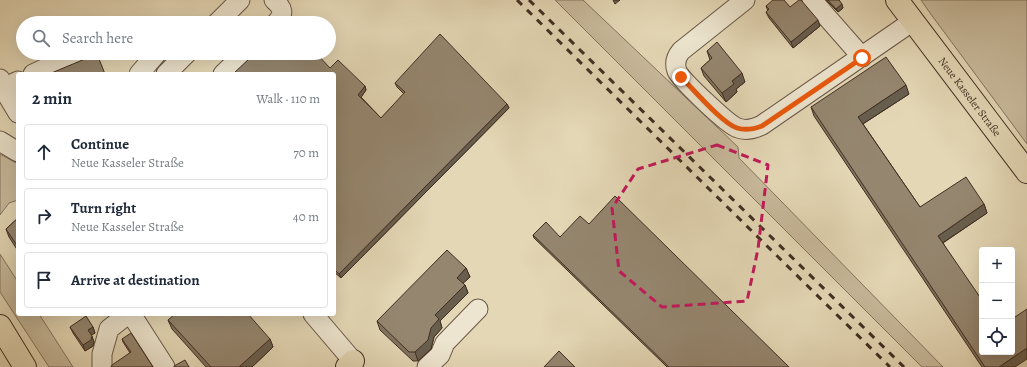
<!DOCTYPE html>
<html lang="en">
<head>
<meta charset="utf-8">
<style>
  :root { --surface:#fff; --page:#f2f2f3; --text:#1f2937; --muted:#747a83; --line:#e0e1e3 }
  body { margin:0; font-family:Alegreya,serif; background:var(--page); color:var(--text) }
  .controls { position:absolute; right:12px; bottom:12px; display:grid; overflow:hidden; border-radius:4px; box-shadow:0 4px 16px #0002 }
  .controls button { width:36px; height:36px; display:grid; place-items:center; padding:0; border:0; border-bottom:1px solid var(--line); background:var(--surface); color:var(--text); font:20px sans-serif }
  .stop { position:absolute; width:12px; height:12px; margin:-9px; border:3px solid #ea580c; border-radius:50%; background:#fff }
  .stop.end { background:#ea580c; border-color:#fff; box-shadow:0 1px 4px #0008 }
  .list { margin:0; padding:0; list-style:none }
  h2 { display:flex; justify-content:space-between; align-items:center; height:52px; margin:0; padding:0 16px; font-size:17px }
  h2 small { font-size:13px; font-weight:400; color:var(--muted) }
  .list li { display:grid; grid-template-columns:26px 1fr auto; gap:12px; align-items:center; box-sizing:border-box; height:56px; margin:0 8px 8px; padding:0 8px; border:1px solid var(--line); border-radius:4px }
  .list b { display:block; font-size:15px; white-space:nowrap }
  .list p { margin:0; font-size:13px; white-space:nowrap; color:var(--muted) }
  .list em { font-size:13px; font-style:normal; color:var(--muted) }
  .icon { flex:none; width:22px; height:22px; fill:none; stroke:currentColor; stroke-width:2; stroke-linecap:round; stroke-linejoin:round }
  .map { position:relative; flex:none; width:1027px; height:367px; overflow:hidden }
  .search { position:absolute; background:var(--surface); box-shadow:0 4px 16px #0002; left:16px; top:16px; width:320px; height:44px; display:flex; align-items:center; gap:10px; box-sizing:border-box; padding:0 14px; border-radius:22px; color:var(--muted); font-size:15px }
  .panel { position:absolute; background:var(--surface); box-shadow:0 4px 16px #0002; left:16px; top:72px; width:320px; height:244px; border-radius:4px }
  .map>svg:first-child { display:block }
  .green { fill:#c8ba9c; stroke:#847460 }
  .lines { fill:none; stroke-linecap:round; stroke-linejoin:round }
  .minor-casing { stroke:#695848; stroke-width:21 }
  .major-casing { stroke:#402e23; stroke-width:24 }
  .highway-casing { stroke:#402e23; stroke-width:24 }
  .minor { stroke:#ede5cf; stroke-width:19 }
  .major { stroke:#e4d7b5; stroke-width:22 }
  .highway { stroke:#e4d7b5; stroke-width:22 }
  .rail { stroke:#402e23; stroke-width:3; stroke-dasharray:7 7; stroke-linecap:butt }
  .wall { fill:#80735f; stroke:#402e23 }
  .shaded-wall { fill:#685e4e; stroke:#402e23 }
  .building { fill:#95866f; stroke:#402e23 }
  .route { stroke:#ea580c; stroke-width:5 }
  .marked { fill:none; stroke:#c2185b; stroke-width:3; stroke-dasharray:8 5; stroke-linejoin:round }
  .labels { text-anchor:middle; stroke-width:3; stroke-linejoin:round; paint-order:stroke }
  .street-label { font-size:11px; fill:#402e23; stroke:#ede5cf }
</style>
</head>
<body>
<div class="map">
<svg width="1027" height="367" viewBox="0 0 1027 367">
  <rect width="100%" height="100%" fill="#e4d7b5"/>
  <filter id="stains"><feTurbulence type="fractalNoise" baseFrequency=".005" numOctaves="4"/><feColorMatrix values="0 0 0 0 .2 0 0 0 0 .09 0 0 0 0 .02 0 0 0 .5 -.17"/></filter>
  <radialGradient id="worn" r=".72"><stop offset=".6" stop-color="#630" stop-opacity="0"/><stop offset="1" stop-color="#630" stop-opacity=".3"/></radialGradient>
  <!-- green -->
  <path class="green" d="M555,0H583L738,147L739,158L943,367H922Z
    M921,0H1027V144L930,13Z
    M0,154L18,164V200L9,203L0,215Z
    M0,254L18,282V314H39L73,367H49L0,292Z"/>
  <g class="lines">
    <!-- minor casing -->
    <g class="minor-casing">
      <path id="minor" d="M274,0C283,8 285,14 276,23
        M745,0L681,51C676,57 674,63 677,71C681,80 728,125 738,128C746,131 754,129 762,125L913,21
        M812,0L862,57
        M217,23L240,0
        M33,74L79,53
        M139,74L157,53
        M166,74L187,53
        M223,74L245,53
        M0,79L3,88L18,81
        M3,88L18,113
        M0,141L18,152
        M131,314L165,367
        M313,314L353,361
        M102,367V354L109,329L128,314
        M427,367L440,355L445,343L478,309"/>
    </g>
    <!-- major casing -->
    <g class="major-casing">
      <g id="major">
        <path id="s1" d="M897,0L1027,172"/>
      </g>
    </g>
    <!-- highway casing -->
    <g class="highway-casing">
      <path id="highway" d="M0,326L25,367
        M347,367L353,361"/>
    </g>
    <!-- minor -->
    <use href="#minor" class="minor"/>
    <!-- major -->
    <use href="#major" class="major"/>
    <!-- highway -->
    <use href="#highway" class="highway"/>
    <!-- rail -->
    <path class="rail" d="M517,0L890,367
      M529,0L904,367"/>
  </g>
  <!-- wall -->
  <path class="wall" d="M826,0H839L843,8L838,12Z
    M766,6L790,7L820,26L793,48L769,18L766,12L768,11Z
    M707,51L745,82L736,89L737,92L726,102L704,76L701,68L710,60Z
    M330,68L365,86L366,90L361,97L381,118L404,94L397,87L395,83L507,104L509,108L341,278L334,272V74Z
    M909,94L863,124L920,207L984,204L987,213L943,243L1015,367H982L814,116L811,107Z
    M18,218V251L9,237L6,229Z
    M589,224L789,367H667L534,238L533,235L560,237Z
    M466,268L470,277L463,283L465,285L468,293L440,321L442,328L434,337L431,349L418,361H413L380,330L377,321Z
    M168,320L270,339L273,347L252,367H206L172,329Z
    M70,327H93L95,333L91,335L94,342L93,346L85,351L73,333Z
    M122,339L153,367L130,353L123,342Z"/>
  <!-- shaded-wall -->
  <path class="shaded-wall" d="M613,0H620L615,4Z
    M842,4L843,8L838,12L836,9Z
    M818,20L820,26L793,48L791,42Z
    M742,73L745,82L736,89L737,92L726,102L722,93L732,81Z
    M906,85L909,94L861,125L858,117Z
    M365,86L366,90L360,99L358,95Z
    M507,104L509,108L341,278L339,274Z
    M984,204L987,213L941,244L938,236Z
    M466,268L470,277L460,286L457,278Z
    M465,285L468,293L440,321L442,328L434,337L431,349L418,361L415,352L435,315Z
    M93,327L95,333L90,336L88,330Z
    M92,336L94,342L93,346L85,351L83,345Z
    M270,339L273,347L252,367H239Z
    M1027,348V359L1015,367H999Z"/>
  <!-- building -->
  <path class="building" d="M773,0H784L790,7L799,0H801L818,20L791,42L766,12L769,9L766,6Z
    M828,0H839L842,4L836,9Z
    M440,34L507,104L339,274L334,269V74H233L251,57L253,53H316L330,68L338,60L365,86L358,95L381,118L405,92L395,83Z
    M717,42L742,73L732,81L734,84L722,93L701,68L712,58L707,51Z
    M97,54L105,74H49Z
    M886,57L906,85L858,117L920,207L966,177L984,204L938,236L982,300V352H1012V319L1027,309V348L999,367H985L811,107Z
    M615,196L789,367H669L533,235L546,222L560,237L580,216L589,224Z
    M18,218V247L6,229Z
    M447,250L466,268L457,278L465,285L435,315L439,319L431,328L428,340L415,352H409L377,321Z
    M175,314H248L270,339L239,367H211L168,320Z
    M86,316L93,327L88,330L92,336L91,340L83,345L70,327Z
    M131,333L153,367H111L112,365L131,352L122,339Z
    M559,351L575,367H544Z
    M185,360L189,367H174V366Z"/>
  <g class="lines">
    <!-- route -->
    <path class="route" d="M681,77C694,90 722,123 737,128C746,131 754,129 762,126L862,58"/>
  </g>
  <!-- marked area -->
  <path class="marked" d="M717,145L768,165L758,249L747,301L662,307L619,271L612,208L638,169Z"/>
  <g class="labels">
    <!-- street labels -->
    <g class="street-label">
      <text dy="4" stroke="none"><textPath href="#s1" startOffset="121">Neue Kasseler Straße</textPath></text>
    </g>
  </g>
  <rect width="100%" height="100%" filter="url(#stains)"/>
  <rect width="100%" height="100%" fill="url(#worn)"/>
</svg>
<div class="controls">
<button>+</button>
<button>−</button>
<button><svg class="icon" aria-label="locate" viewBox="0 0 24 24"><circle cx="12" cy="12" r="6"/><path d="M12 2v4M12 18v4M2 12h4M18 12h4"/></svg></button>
</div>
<div class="stop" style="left:862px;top:58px"></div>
<div class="stop end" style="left:681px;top:77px"></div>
<div class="search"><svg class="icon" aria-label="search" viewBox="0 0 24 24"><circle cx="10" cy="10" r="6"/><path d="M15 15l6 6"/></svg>Search here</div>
<section class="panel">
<h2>2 min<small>Walk · 110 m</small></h2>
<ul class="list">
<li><svg class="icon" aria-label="ahead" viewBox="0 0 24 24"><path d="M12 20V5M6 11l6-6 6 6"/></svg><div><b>Continue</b><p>Neue Kasseler Straße</p></div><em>70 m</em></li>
<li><svg class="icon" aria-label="right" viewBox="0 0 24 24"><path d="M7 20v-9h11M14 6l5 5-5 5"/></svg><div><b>Turn right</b><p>Neue Kasseler Straße</p></div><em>40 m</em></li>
<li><svg class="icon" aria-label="arrive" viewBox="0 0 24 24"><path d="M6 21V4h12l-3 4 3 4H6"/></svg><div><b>Arrive at destination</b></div></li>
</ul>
</section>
</div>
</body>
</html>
